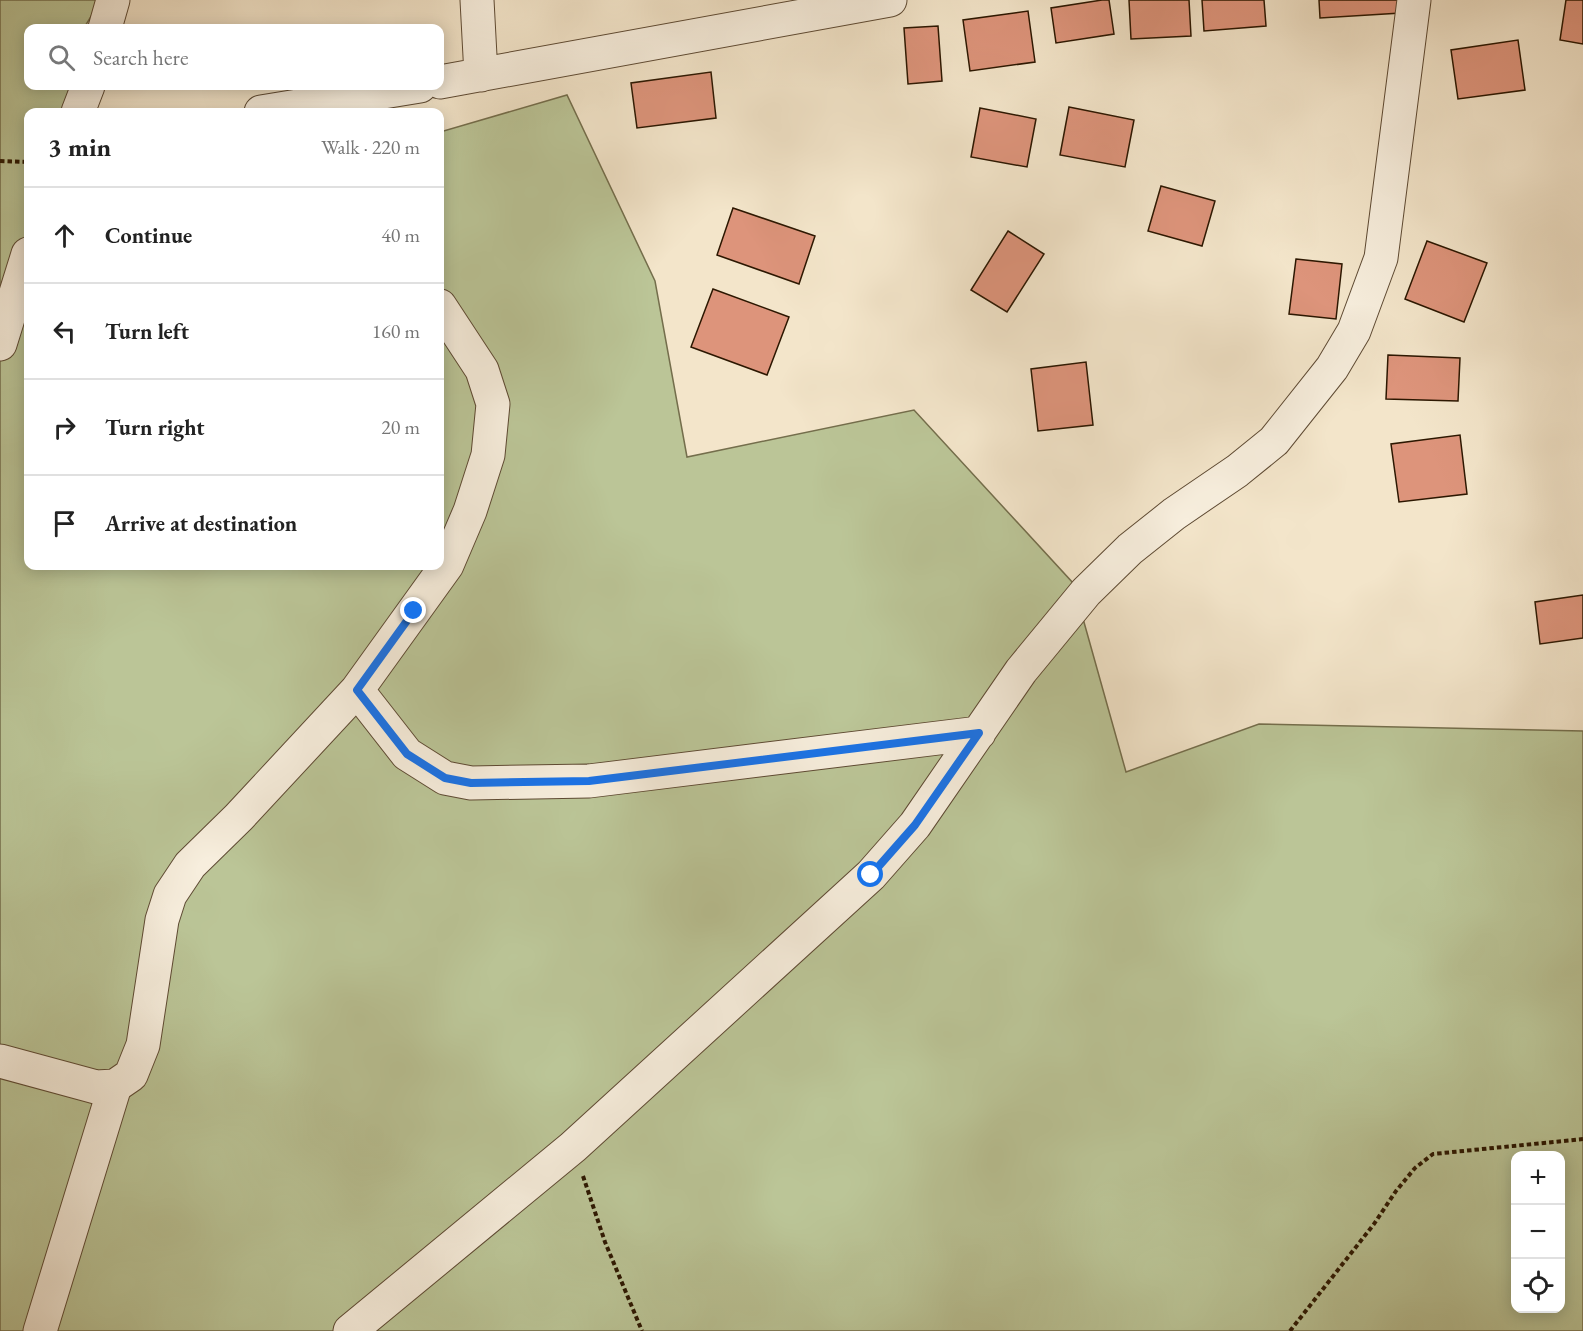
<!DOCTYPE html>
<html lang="en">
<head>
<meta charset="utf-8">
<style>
  :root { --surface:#fff; --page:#f2f2f2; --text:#222; --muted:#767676; --line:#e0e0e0 }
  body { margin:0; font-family:"EB Garamond",serif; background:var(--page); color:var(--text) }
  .controls { position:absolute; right:18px; bottom:18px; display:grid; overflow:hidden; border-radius:12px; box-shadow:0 3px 15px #0003 }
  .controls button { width:54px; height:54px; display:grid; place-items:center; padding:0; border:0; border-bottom:2px solid var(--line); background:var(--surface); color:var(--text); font:30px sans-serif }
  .stop { position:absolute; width:18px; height:18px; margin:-14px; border:4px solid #1a73e8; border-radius:50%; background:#fff }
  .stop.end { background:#1a73e8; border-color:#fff; box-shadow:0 2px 6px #0008 }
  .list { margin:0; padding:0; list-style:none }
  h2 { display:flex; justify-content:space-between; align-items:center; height:78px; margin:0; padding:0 24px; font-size:26px }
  h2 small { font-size:20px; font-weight:400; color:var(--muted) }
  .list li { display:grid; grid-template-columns:39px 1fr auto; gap:18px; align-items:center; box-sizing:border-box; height:96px; padding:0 24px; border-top:2px solid var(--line) }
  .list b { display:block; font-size:22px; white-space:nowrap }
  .list em { font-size:20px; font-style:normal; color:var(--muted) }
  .icon { flex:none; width:33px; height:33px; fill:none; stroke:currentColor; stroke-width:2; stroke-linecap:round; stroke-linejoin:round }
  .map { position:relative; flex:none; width:1583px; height:1331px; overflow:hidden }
  .search { position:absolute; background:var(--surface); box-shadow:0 3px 15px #0003; left:24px; top:24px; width:420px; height:66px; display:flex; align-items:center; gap:15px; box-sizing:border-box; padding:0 21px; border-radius:12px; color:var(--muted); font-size:22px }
  .panel { position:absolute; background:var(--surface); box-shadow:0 3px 15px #0003; left:24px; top:108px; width:420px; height:462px; border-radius:12px }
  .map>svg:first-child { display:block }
  .green { fill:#bbc597; stroke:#746e4c; stroke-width:1.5; fill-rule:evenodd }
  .building { fill:#dd947b; stroke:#2c1701; stroke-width:1.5 }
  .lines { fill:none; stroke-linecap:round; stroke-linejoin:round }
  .minor-casing { stroke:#5e4a33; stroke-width:35 }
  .path { stroke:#2c1701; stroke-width:4; stroke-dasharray:4.5 3; stroke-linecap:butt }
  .minor { stroke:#f7eedd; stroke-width:33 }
  .route { stroke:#1a73e8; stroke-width:8 }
</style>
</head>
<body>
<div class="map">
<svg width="1583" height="1331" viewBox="0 0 1583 1331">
  <rect width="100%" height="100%" fill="#f3e5ca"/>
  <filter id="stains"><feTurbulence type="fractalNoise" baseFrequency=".00333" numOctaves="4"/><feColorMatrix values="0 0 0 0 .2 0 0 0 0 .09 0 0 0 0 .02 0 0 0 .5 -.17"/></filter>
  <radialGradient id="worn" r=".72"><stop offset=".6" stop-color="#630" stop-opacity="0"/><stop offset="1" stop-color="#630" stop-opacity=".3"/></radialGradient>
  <!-- green -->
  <path class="green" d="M0,0H101L84,28H28V86H73L75,112H28V566H440V132L567,95L655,281L687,457L914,410L1073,583L1126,772L1259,724L1583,731V1331H0ZM1516,1156H1560V1308H1516Z"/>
  <!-- building -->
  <path class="building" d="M1102,0H1109L1114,34L1056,43L1051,8Z
    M1129,0H1189L1191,36L1131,39Z
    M1202,0H1264L1266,26L1204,31Z
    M1319,0H1401V13L1320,18Z
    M1566,0H1583V44L1560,40Z
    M1028,11L1035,62L970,71L963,20Z
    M938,26L942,81L908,84L904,28Z
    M1518,40L1525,90L1458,99L1451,50Z
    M711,72L716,118L637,128L631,83Z
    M1069,107L1134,120L1125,167L1060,155Z
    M980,108L1036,119L1027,167L971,157Z
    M1161,186L1215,201L1202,246L1148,231Z
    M733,208L815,236L799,284L717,255Z
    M1008,231L1044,254L1007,312L971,290Z
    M1427,241L1487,263L1464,322L1405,299Z
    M1296,259L1342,264L1336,319L1289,314Z
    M713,289L789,317L767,375L691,347Z
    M1388,355L1460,358L1458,401L1386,399Z
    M1086,362L1093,425L1038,431L1031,369Z
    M1460,435L1467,494L1399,502L1391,444Z
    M1583,595V638L1540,644L1535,602Z"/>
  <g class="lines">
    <!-- minor casing -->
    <g class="minor-casing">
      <path id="minor" d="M477,0L481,75
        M105,28L113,0
        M440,82L890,0
        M78,112L88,86
        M261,112L420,86
        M0,344L28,254
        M357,690L407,754L445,778L471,783L589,781L979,733
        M0,1061L96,1087L115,1086L131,1075L143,1045L162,920L170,895L190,865L239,817L357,690L447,565L470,511L488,455L493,404L482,370L440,306
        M40,1331L115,1086
        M350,1331L573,1147L871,875L915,825L1021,671L1086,592L1130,549L1174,514L1237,471L1274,441L1332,368L1354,331L1381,258L1414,0"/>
    </g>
    <!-- path -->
    <path class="path" d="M0,161L28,162
      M583,1176L605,1242L642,1331
      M1290,1331L1374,1224L1396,1191L1415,1168L1433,1154L1583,1139"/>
    <!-- minor -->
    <use href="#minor" class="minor"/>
  </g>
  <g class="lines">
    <!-- route -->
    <path class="route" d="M414,611L357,690L407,754L445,778L471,783L589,781L979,733L915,825L871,875"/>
  </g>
  <rect width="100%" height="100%" filter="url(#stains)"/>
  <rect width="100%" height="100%" fill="url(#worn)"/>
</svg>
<div class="controls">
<button>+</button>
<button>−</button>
<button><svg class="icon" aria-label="locate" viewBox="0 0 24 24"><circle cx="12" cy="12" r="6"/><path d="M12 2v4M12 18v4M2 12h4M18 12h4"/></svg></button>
</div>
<div class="stop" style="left:871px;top:875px"></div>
<div class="stop end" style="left:414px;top:611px"></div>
<div class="search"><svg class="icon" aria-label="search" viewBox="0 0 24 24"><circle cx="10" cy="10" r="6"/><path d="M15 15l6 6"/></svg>Search here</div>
<section class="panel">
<h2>3 min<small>Walk · 220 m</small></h2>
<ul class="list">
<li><svg class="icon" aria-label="ahead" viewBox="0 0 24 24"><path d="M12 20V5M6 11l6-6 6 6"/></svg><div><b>Continue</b></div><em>40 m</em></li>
<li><svg class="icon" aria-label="left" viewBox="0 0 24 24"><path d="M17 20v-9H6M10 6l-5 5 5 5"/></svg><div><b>Turn left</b></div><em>160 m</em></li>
<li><svg class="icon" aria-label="right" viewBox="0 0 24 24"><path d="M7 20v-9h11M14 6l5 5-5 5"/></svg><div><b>Turn right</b></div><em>20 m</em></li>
<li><svg class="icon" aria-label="arrive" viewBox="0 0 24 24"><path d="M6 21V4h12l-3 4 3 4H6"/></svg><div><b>Arrive at destination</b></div></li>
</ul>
</section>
</div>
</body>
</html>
